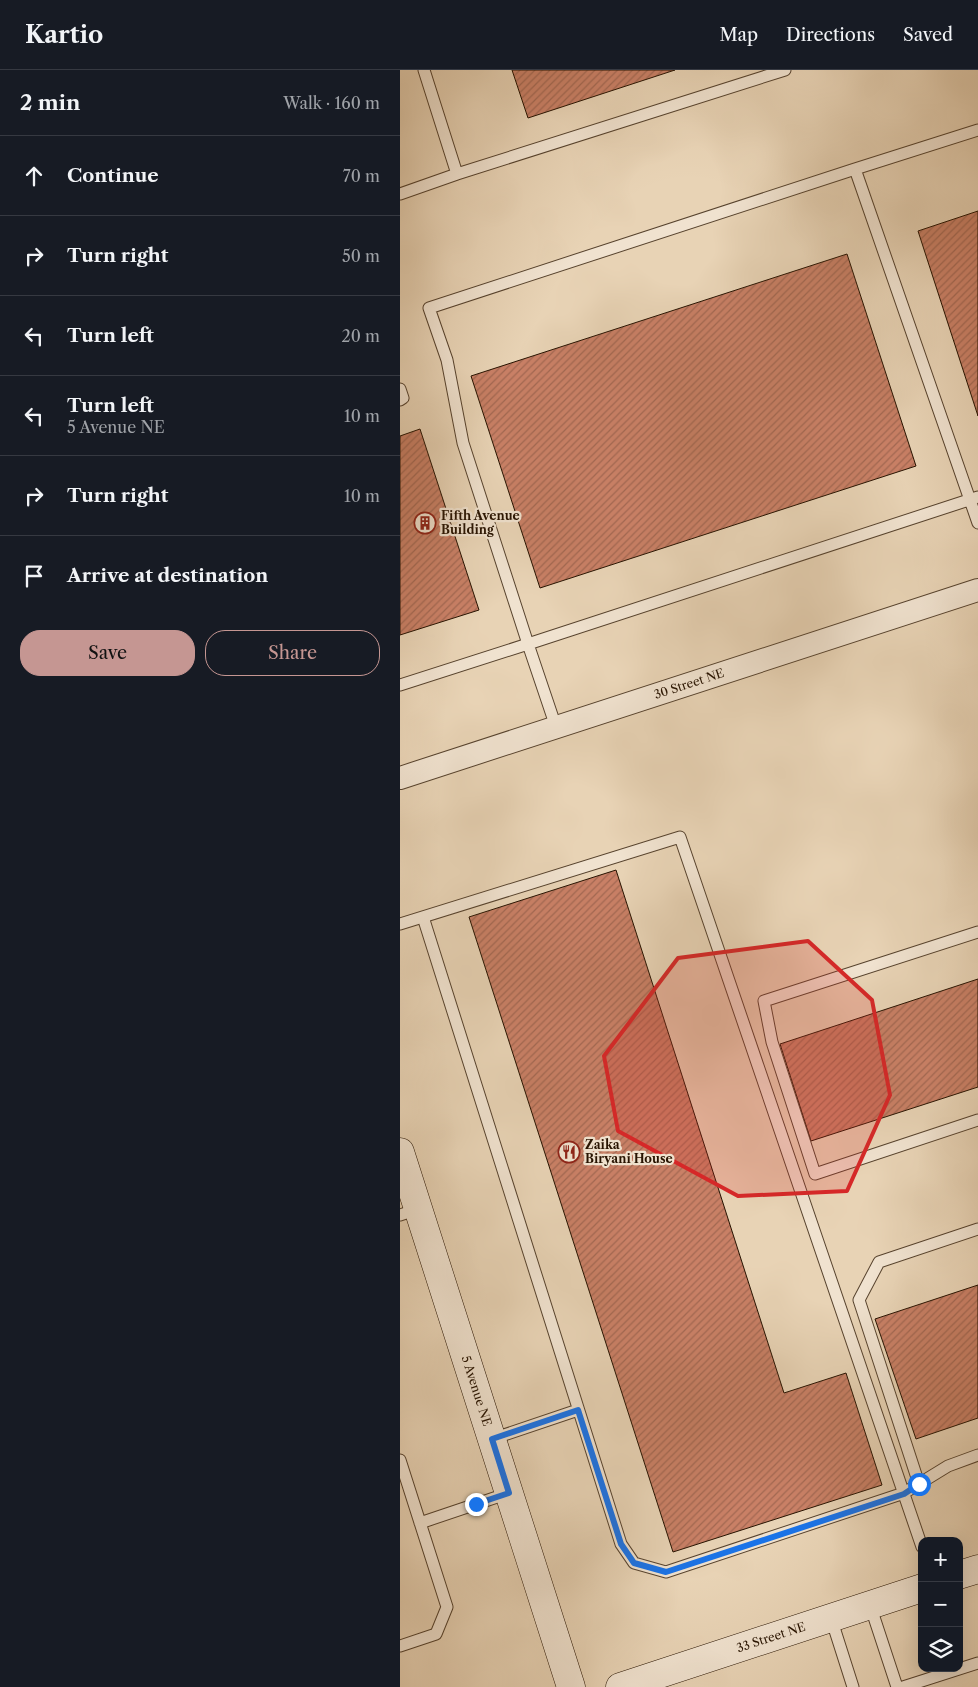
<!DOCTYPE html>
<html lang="en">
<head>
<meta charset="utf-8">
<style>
  :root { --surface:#171b24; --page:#242831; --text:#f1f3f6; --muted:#9ea1a6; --line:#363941; --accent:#c59692 }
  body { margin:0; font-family:"Libre Caslon Text",serif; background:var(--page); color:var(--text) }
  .controls { position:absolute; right:15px; bottom:15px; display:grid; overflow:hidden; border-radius:10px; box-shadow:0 5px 20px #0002 }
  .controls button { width:45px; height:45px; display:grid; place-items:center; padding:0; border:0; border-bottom:1px solid var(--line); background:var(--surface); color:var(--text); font:25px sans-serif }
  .stop { position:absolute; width:15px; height:15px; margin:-11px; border:4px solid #1a73e8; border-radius:50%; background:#fff }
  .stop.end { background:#1a73e8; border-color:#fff; box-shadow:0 1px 5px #0008 }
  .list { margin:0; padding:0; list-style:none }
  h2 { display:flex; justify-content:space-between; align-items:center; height:65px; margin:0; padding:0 20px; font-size:21px }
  h2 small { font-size:16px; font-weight:400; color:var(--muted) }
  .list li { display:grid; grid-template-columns:32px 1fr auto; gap:15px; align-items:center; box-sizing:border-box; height:80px; padding:0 20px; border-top:1px solid var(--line) }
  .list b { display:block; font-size:19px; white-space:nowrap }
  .list p { margin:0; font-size:16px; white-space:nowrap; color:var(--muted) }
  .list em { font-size:16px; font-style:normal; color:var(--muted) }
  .actions { display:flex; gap:10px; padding:15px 20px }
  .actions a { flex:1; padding:11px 0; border:1px solid var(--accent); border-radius:20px; text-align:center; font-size:18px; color:var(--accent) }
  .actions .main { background:var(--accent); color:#111 }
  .icon { flex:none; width:28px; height:28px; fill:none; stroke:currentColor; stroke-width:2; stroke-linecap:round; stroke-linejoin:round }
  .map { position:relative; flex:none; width:578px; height:1617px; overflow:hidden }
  header { display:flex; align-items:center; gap:30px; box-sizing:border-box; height:70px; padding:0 25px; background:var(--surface); border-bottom:1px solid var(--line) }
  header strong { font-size:24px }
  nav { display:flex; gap:28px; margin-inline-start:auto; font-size:18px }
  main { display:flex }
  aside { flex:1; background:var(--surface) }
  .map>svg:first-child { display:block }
  .building { fill:url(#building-hatch); stroke:#271301 }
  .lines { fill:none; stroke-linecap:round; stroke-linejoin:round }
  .lane-casing { stroke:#57432e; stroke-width:13 }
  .street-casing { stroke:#57432e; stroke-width:24 }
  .secondary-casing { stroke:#271301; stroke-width:29 }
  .lane { stroke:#f0e2cf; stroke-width:11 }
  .street { stroke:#f0e2cf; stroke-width:22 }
  .secondary { stroke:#f0e2cf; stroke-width:28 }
  .route { stroke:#1a73e8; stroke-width:6 }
  .marked { fill:#d62828; fill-opacity:0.2; stroke:#d62828; stroke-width:4; stroke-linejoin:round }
  .labels { text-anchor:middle; stroke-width:4.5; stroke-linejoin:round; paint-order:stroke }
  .poi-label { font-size:12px; font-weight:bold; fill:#271301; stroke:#f0e2cf; text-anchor:start }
  .street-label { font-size:12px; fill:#271301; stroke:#f0e2cf }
</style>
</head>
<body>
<header>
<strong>Kartio</strong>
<nav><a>Map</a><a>Directions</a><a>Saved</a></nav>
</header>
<main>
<aside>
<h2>2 min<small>Walk · 160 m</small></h2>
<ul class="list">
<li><svg class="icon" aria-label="ahead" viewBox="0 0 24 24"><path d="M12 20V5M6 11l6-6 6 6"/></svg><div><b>Continue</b></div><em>70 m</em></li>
<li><svg class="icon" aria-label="right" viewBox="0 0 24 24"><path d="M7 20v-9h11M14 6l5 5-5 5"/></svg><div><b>Turn right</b></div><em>50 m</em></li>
<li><svg class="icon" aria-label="left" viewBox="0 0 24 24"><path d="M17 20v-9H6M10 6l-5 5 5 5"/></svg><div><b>Turn left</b></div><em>20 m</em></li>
<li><svg class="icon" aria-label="left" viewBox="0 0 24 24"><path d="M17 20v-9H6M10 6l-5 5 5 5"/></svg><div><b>Turn left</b><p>5 Avenue NE</p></div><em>10 m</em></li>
<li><svg class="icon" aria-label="right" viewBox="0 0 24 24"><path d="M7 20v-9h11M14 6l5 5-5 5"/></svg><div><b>Turn right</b></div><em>10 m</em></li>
<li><svg class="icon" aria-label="arrive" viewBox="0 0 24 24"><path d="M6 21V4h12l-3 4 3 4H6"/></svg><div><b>Arrive at destination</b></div></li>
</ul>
<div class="actions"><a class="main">Save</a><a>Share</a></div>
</aside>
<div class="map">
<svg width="578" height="1617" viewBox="0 0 578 1617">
  <defs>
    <pattern id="building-hatch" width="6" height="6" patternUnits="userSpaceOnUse" patternTransform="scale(1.25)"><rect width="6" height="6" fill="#c98066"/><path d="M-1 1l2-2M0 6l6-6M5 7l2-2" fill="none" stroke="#a36852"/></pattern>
  </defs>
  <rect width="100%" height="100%" fill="#e8d3b5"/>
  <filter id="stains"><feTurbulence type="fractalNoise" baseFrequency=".004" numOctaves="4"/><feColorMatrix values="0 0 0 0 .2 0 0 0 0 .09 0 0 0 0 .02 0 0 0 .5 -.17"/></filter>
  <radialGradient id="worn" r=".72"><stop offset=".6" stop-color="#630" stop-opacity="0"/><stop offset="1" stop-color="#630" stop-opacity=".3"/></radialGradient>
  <!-- building -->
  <path class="building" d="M112,0H275L128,48Z
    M578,141V346L518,161Z
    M447,184L516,396L140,518L71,306Z
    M20,359L79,540L0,565V366Z
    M216,800L384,1323L446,1303L482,1415L273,1482L69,847Z
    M578,909V1017L411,1071L380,974Z
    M578,1215V1348L516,1369L475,1249Z"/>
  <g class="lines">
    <!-- lane casing -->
    <g class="lane-casing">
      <path id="lane" d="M578,60L455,99L578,453
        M455,99L29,238L47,290L63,373L128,574L578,427
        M57,104L385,0
        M0,124L57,104L24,0
        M0,319L3,328L0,330
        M0,615L128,574L156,657
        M23,847L221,1474L234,1493L266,1502L504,1423L548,1396L578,1385
        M0,854L280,767L522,1477
        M578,862L364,931L372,972L415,1104L578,1050
        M0,1145L18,1139
        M92,1369L178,1340
        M0,1390L47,1537L36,1564L0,1576
        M519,1414L459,1230L479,1192L578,1159
        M20,1453L109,1423
        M470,1535L497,1617
        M431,1548L453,1617
        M503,1617L578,1593"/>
    </g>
    <!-- street casing -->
    <g class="street-casing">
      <g id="street">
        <path id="s1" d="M0,708L578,520"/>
      </g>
    </g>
    <!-- secondary casing -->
    <g class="secondary-casing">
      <g id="secondary">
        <path id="s2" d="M0,1082L171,1617"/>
        <path d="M559,1505L578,1499"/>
        <path id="s3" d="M220,1617L522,1518"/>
      </g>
    </g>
    <!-- lane -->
    <use href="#lane" class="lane"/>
    <!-- street -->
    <use href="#street" class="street"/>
    <!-- secondary -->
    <use href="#secondary" class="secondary"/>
  </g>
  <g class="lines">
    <!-- route -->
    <path class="route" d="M76,1434L109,1423L92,1369L178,1340L221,1474L234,1493L266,1502L504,1424L519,1414"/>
  </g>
  <!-- marked area -->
  <path class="marked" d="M408,871L472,930L490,1025L447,1121L338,1126L218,1061L204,986L278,888Z"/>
  <!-- icons -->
  <defs>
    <g id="building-ring" transform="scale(1.125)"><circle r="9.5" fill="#f0e2cf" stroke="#8f2418" stroke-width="1.5"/><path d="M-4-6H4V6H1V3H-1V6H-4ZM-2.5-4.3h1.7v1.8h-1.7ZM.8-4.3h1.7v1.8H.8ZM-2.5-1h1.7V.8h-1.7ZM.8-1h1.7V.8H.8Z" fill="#8f2418"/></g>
    <g id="restaurant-ring" transform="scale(1.125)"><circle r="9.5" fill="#f0e2cf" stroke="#8f2418" stroke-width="1.5"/><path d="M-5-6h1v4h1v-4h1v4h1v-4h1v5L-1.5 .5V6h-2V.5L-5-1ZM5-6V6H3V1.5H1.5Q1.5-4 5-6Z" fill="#8f2418"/></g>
  </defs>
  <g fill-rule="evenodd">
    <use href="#building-ring" x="25" y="453"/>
    <use href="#restaurant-ring" x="169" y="1082"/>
  </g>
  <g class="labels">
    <!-- poi labels -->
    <g class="poi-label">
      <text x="41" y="450">Fifth Avenue<tspan x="41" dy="14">Building</tspan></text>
      <text x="185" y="1079">Zaika<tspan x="185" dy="14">Biryani House</tspan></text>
    </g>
    <!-- street labels -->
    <g class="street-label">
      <text dy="4" stroke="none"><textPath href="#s1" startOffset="304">30 Street NE</textPath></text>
      <text dy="4" stroke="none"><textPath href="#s2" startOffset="251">5 Avenue NE</textPath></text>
      <text dy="4" stroke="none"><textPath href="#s3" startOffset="159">33 Street NE</textPath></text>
    </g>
  </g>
  <rect width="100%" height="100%" filter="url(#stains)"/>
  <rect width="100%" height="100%" fill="url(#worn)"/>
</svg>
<div class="controls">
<button>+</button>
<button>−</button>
<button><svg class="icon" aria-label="layers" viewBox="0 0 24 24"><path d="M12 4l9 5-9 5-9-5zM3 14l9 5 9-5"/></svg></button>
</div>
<div class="stop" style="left:519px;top:1414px"></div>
<div class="stop end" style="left:76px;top:1434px"></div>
</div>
</main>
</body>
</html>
